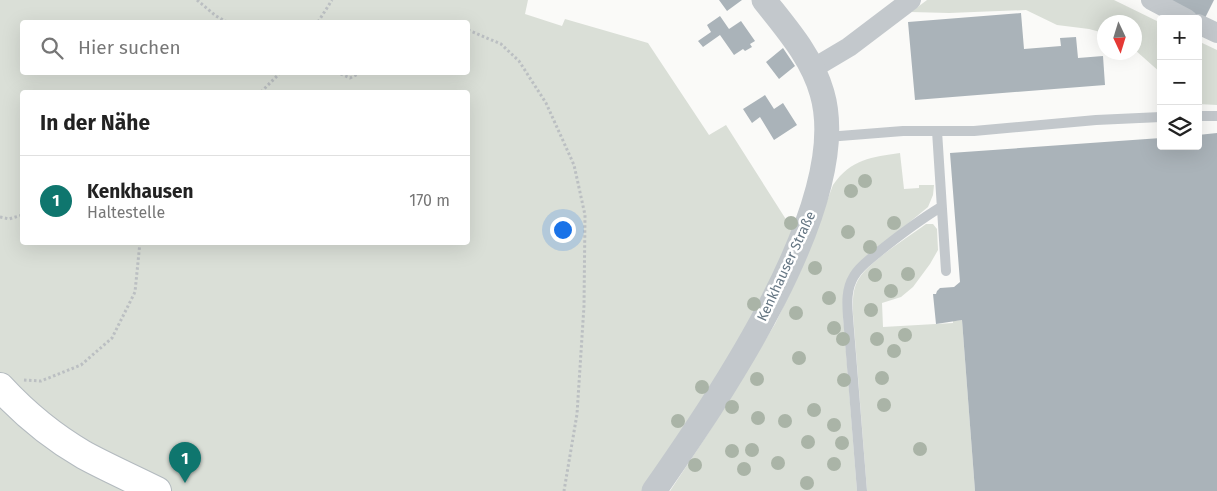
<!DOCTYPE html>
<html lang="de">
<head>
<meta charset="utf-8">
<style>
  :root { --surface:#fff; --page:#f6f6f6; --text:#222; --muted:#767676; --line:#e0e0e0; --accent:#0f766e }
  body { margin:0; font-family:"Fira Sans",sans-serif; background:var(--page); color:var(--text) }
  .controls { position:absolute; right:15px; top:15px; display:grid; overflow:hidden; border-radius:5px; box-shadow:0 5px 20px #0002 }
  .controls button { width:45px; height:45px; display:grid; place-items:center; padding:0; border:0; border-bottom:1px solid var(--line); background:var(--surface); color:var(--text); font:25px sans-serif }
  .compass { position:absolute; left:1097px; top:15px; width:45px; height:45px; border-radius:50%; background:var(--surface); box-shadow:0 5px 20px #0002; rotate:176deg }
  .you { position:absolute; left:562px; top:229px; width:18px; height:18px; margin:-12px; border:4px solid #fff; border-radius:50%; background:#1a73e8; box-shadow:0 0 0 8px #1a73e833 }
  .badge { display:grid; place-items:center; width:32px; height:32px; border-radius:50%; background:var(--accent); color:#fff; font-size:16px; font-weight:700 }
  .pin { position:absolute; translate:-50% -41px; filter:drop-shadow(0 1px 2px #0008) }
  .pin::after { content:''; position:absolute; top:26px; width:18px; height:15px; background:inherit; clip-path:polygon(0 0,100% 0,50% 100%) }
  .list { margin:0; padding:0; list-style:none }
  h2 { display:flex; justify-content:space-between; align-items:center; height:65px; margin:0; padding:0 20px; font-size:21px }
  h2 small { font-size:16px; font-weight:400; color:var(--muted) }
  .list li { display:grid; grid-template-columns:32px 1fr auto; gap:15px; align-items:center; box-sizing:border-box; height:90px; padding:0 20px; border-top:1px solid var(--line) }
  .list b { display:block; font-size:19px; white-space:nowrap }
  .list p { margin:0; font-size:16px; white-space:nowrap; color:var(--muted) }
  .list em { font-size:16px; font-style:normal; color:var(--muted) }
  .icon { flex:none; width:28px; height:28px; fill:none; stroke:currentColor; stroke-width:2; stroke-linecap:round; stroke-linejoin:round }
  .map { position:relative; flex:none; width:1217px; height:491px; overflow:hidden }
  .search { position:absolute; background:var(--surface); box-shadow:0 5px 20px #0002; left:20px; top:20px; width:450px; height:55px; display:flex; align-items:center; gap:12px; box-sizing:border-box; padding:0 18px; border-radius:5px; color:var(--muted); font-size:19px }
  .panel { position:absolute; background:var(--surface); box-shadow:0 5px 20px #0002; left:20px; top:90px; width:450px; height:155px; border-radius:5px }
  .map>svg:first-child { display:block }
  .green { fill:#dadfd7; fill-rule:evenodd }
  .building { fill:#aab3b9 }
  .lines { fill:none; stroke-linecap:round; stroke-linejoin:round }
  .secondary-casing { stroke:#b3babf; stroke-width:30 }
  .path { stroke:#bbbfc2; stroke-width:3; stroke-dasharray:2.5 2.5; stroke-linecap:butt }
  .service { stroke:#c3c8cc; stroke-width:10 }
  .minor { stroke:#c3c8cc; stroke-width:20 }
  .tertiary { stroke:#c3c8cc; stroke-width:25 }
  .secondary { stroke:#fff; stroke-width:28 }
  .tree { fill:#aab4a7 }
  .labels { text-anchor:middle; stroke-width:5; stroke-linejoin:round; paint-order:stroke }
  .street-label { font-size:14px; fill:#657683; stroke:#fff }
</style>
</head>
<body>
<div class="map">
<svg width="1217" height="491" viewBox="0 0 1217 491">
  <rect width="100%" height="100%" fill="#fafaf8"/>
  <!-- green -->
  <path class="green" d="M0,0H528L525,14L562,26L565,19L648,43L709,135L726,125L794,232C755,323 697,407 644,491H0ZM22,22H468V72H22ZM22,92H468V242H22Z
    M927,0H1114L1161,23V73L1135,50L1134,22H1104V33L1089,29L1057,25L1026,10L949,13L911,12Z
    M1198,41L1217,50V105L1198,104Z
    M900,153L904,189L919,188V185H934L933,195L928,207L860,263L843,294V314L857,491H670L709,432L775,324L801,270L833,185C851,159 872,157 900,153Z
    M926,224H933L937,229L938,250L930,264L913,287L901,297L882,303L883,327L953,323V321L962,320L975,491H867L853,314C853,303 852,292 857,282C866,263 907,238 926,224Z"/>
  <!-- building -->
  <path class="building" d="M719,0H742L727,11Z
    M1167,0H1214L1204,20Z
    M1021,13L1024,49L1061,46L1060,38L1076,37L1078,58L1103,56L1105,85L915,100L908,22Z
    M720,16L729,29L741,21L755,41L750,44L752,47L745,51L743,49L734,55L720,35L703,47L698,41L711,32L707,25Z
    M783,48L795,66L779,79L766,62Z
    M765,95L774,109L783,103L797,125L774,140L760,117L752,123L743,109Z
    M1217,133V491H975L962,320L936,324L933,294H936L937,291L940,288L954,287L960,282L950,153L1161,138V146H1198V135Z"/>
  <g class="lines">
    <!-- secondary casing -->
    <g class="secondary-casing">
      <path id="secondary" d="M0,387C24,413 53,437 84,455C108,468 133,479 157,491"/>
    </g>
    <!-- path -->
    <path class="path" d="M197,0L216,16L227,22
      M318,22L332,0
      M468,30L501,44L519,61L546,103L574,165L585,215L584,306L577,414L564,491
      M336,72L350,78L362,72
      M261,92L281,72
      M0,217L9,219L22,215
      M24,380L41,381L81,365L112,338L135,292L140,242"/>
    <!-- service -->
    <path class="service" d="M1198,116H1217
      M937,131L946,271
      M827,137L903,131H974L1096,120L1161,117
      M862,491L848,317C847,303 846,289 854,276C859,267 868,261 876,254C897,237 918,221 941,207"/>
    <!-- minor -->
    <path class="minor" d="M1151,0L1187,19
      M1198,24L1217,33
      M812,69L849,47L911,0"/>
    <!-- tertiary -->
    <path class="tertiary" d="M654,491C716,402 854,203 822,93C812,57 786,28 764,0"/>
    <!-- secondary -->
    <use href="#secondary" class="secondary"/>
  </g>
  <!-- trees -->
  <g class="tree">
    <circle cx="865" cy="181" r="7"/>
    <circle cx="851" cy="191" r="7"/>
    <circle cx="791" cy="223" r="7"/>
    <circle cx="894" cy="223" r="7"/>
    <circle cx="848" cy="232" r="7"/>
    <circle cx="870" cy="247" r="7"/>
    <circle cx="815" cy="268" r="7"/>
    <circle cx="908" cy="274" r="7"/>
    <circle cx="875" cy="275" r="7"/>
    <circle cx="891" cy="291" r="7"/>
    <circle cx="829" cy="298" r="7"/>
    <circle cx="754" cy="304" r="7"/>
    <circle cx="871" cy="310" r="7"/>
    <circle cx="796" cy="313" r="7"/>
    <circle cx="834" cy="328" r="7"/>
    <circle cx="905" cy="335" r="7"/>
    <circle cx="843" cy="339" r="7"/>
    <circle cx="877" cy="339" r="7"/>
    <circle cx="894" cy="351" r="7"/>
    <circle cx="799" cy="358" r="7"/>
    <circle cx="882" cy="378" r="7"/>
    <circle cx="757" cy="379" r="7"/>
    <circle cx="844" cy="380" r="7"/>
    <circle cx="702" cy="387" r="7"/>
    <circle cx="884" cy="405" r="7"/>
    <circle cx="732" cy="407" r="7"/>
    <circle cx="814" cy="410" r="7"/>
    <circle cx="758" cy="418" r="7"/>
    <circle cx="678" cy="421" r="7"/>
    <circle cx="785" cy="421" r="7"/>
    <circle cx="834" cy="425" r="7"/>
    <circle cx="808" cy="442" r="7"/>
    <circle cx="842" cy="443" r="7"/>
    <circle cx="920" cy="449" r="7"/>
    <circle cx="752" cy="450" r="7"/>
    <circle cx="732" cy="451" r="7"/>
    <circle cx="778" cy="463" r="7"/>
    <circle cx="834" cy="464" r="7"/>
    <circle cx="695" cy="465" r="7"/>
    <circle cx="744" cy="469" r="7"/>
    <circle cx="807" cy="483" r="7"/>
  </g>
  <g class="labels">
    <!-- street labels -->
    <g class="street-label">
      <text transform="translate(786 266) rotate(-65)" y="5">Kenkhauser Straße</text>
    </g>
  </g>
</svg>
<div class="controls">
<button>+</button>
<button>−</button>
<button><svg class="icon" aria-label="layers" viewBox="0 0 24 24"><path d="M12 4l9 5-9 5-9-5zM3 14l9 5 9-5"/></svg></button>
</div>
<svg class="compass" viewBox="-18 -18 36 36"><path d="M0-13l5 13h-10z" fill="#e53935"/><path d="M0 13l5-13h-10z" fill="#767676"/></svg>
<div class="you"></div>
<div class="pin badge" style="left:185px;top:483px">1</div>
<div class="search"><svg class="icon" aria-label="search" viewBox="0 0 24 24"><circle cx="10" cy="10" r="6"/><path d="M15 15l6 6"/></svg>Hier suchen</div>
<section class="panel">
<h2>In der Nähe<small></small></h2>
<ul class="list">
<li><span class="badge">1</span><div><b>Kenkhausen</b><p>Haltestelle</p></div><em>170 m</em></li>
</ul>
</section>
</div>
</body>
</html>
